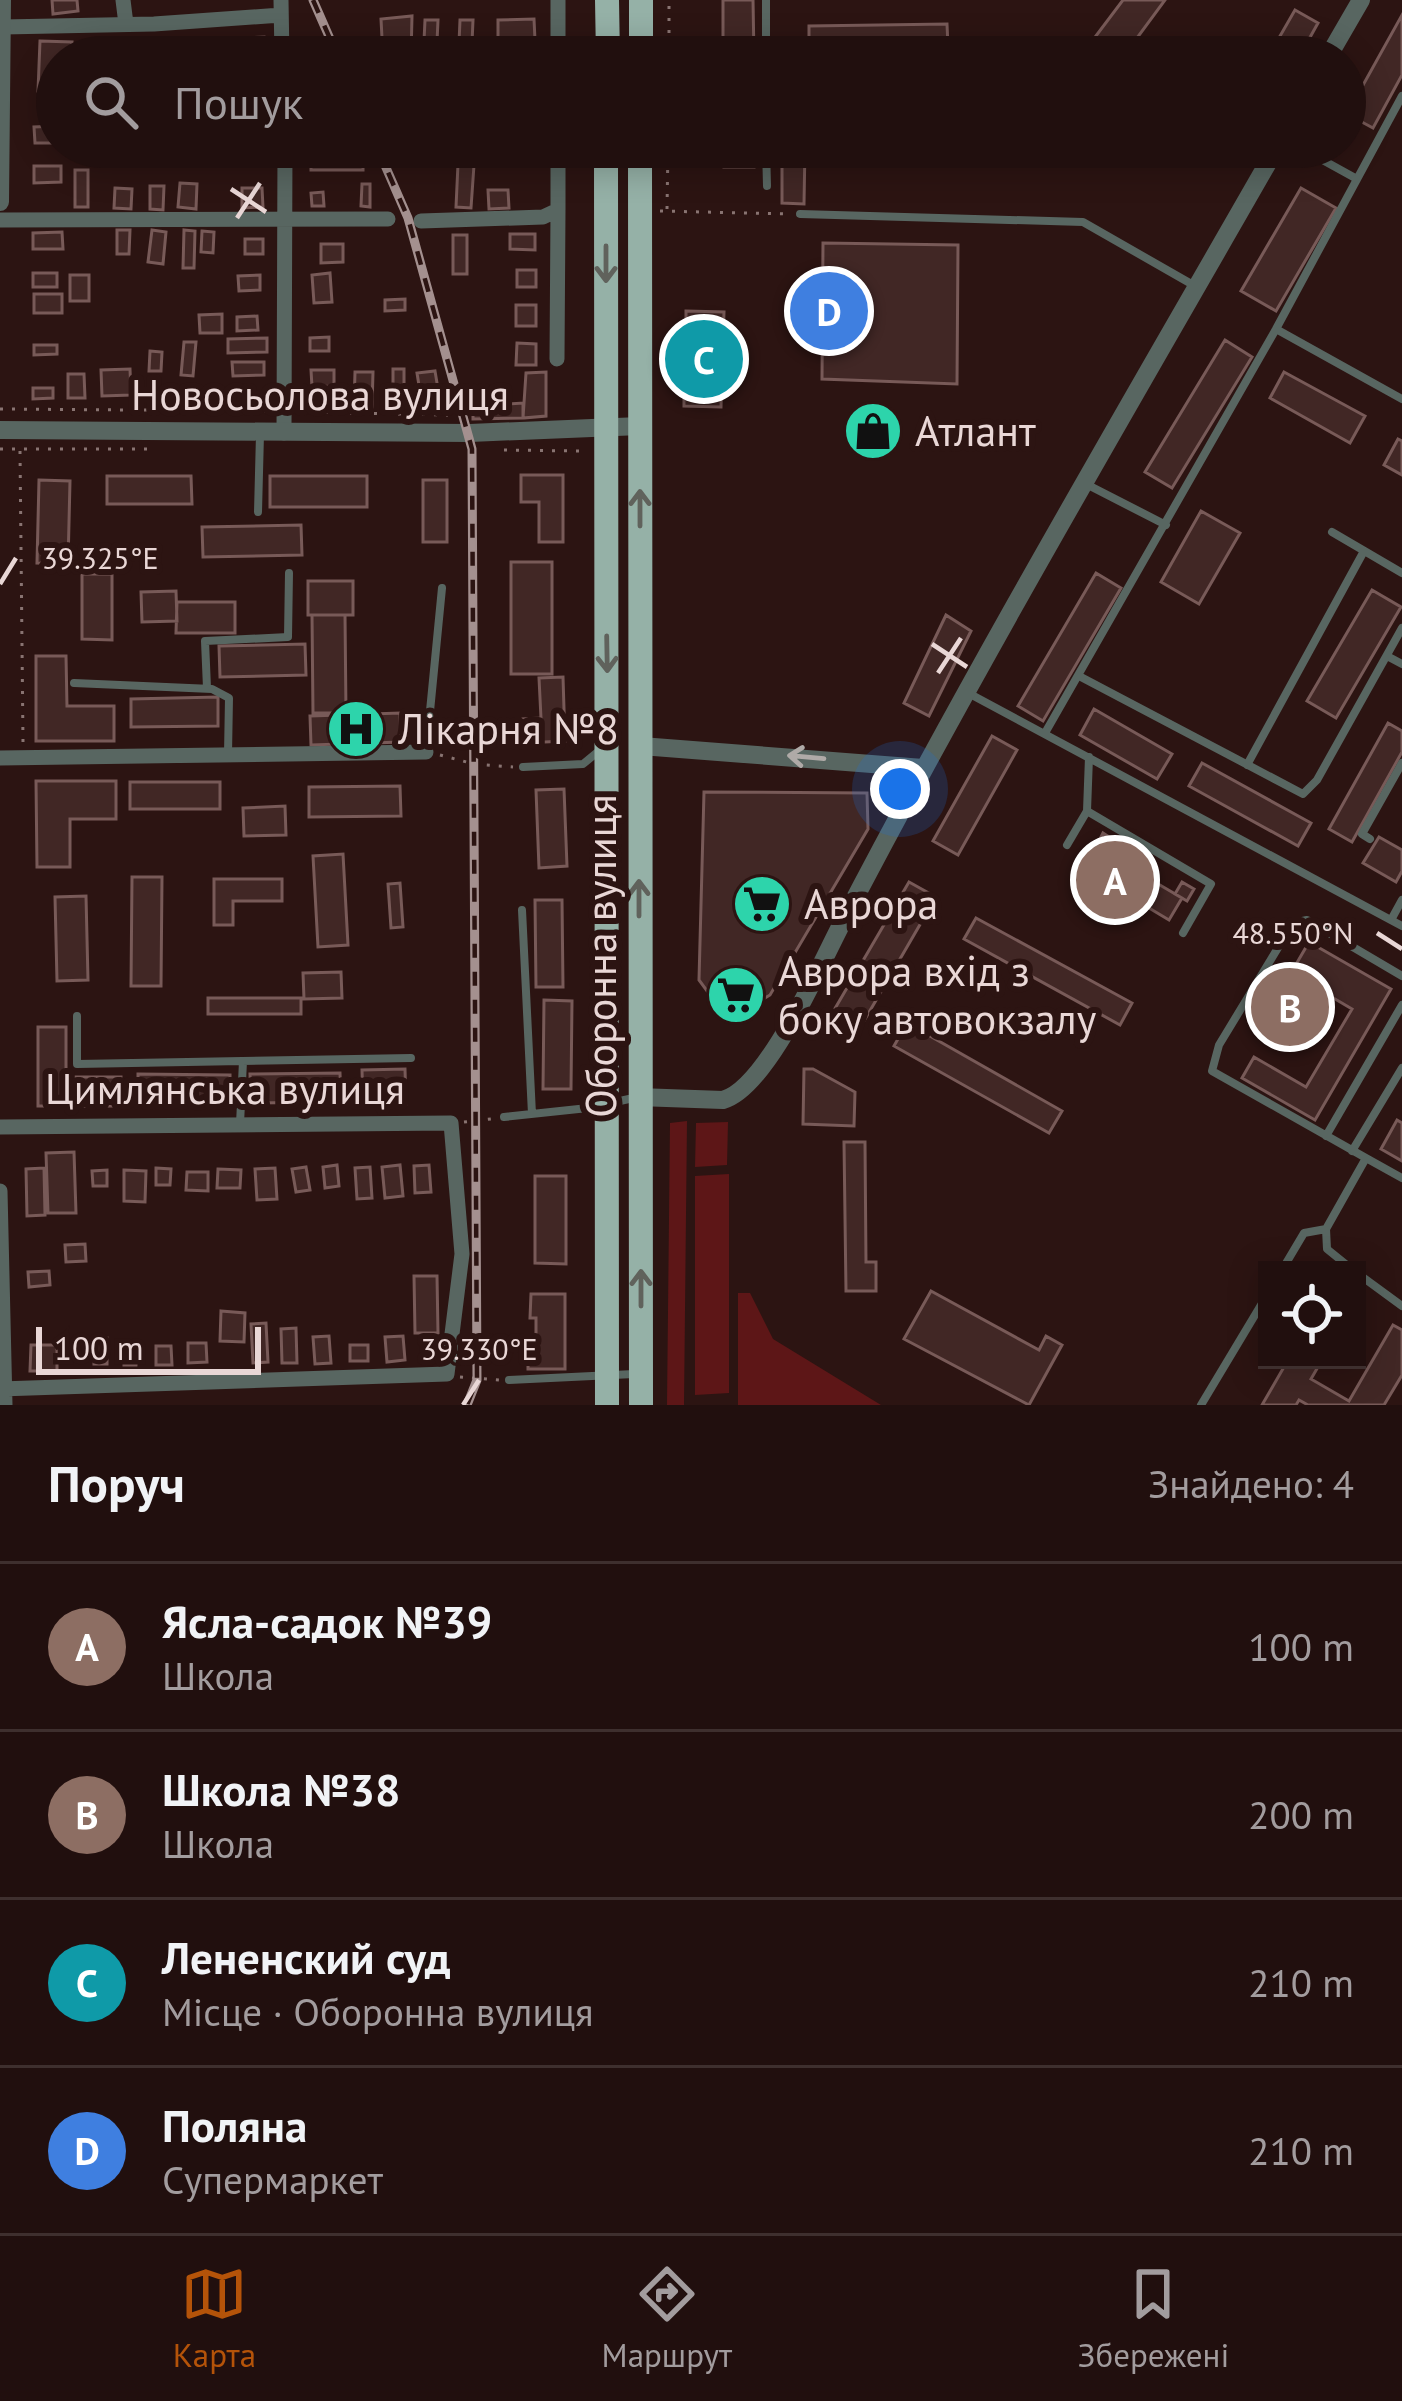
<!DOCTYPE html>
<html lang="uk">
<head>
<meta charset="utf-8">
<style>
  :root { --surface:#210f0e; --page:#2d1d1c; --text:#f1f3f6; --muted:#a29c9e; --line:#3e2f2e; --accent:#b45309 }
  body { margin:0; font-family:"PT Sans",sans-serif; background:var(--page); color:var(--text) }
  .controls { position:absolute; right:36px; bottom:36px; display:grid; overflow:hidden; border-radius:0px; box-shadow:0 6px 30px #0003 }
  .controls button { width:108px; height:108px; display:grid; place-items:center; padding:0; border:0; border-bottom:3px solid var(--line); background:var(--surface); color:var(--text); font:60px sans-serif }
  .scale { position:absolute; left:36px; bottom:30px; width:225px; box-sizing:border-box; padding-left:12px; border:6px solid #e9d7d6; border-top:0; font-size:33px; line-height:42px; white-space:nowrap; color:#e9d7d6; -webkit-text-stroke:9px #2c1412; paint-order:stroke }
  .you { position:absolute; left:900px; top:789px; width:42px; height:42px; margin:-30px; border:9px solid #fff; border-radius:50%; background:#1a73e8; box-shadow:0 0 0 18px #1a73e833 }
  .badge { display:grid; place-items:center; width:78px; height:78px; border-radius:50%; background:var(--accent); color:#fff; font-size:39px; font-weight:700 }
  .pin { position:absolute; translate:-50% -50%; border:6px solid #fff; box-shadow:0 3px 12px #0006 }
  .list { margin:0; padding:0; list-style:none }
  h2 { display:flex; justify-content:space-between; align-items:center; height:156px; margin:0; padding:0 48px; font-size:51px }
  h2 small { font-size:39px; font-weight:400; color:var(--muted) }
  .list li { display:grid; grid-template-columns:78px 1fr auto; gap:36px; align-items:center; box-sizing:border-box; height:168px; padding:0 48px; border-top:3px solid var(--line) }
  .list b { display:block; font-size:45px; white-space:nowrap }
  .list p { margin:0; font-size:39px; white-space:nowrap; color:var(--muted) }
  .list em { font-size:39px; font-style:normal; color:var(--muted) }
  .icon { flex:none; width:66px; height:66px; fill:none; stroke:currentColor; stroke-width:2; stroke-linecap:round; stroke-linejoin:round }
  .map { position:relative; flex:none; width:1402px; height:1405px; overflow:hidden }
  .search { position:absolute; background:var(--surface); box-shadow:0 6px 30px #0003; left:36px; right:36px; top:36px; height:132px; display:flex; align-items:center; gap:30px; box-sizing:border-box; padding:0 42px; border-radius:66px; color:var(--muted); font-size:45px }
  .sheet { height:828px; background:var(--surface) }
  nav { display:flex; justify-content:space-around; align-items:center; box-sizing:border-box; height:168px; border-top:3px solid var(--line); background:var(--surface); font-size:33px; color:var(--muted) }
  nav a { display:grid; justify-items:center; gap:6px }
  nav .on { color:var(--accent) }
  .map>svg:first-child { display:block }
  .green { fill:#5d1617 }
  .building { fill:#412725; stroke:#785a58; stroke-width:3 }
  .lines { fill:none; stroke-linecap:round; stroke-linejoin:round }
  .path { stroke:#897472; stroke-width:3; stroke-dasharray:3 9; stroke-linecap:butt }
  .service { stroke:#586661; stroke-width:8 }
  .minor { stroke:#586661; stroke-width:15 }
  .tertiary { stroke:#586661; stroke-width:18 }
  .primary { stroke:#95b1a7; stroke-width:24 }
  .rail-casing { stroke:#a4908f; stroke-width:9 }
  .rail { stroke:#2c1412; stroke-width:4.5; stroke-dasharray:14; stroke-linecap:butt }
  .oneway { stroke:#60625c }
  .oneway2 { stroke:#afaaa7 }
  .ticks { fill:none; stroke:#e9d7d6; stroke-width:4.5 }
  .labels { text-anchor:middle; stroke-width:12; stroke-linejoin:round; paint-order:stroke }
  .street-label { font-size:42px; fill:#e9d7d6; stroke:#2c1412 }
  .poi-label { font-size:42px; fill:#e9d7d6; stroke:#2c1412; text-anchor:start }
  .ticks-label { font-size:30px; text-anchor:middle; fill:#e9d7d6; stroke:#2c1412; stroke-width:12; stroke-linejoin:round; paint-order:stroke }
</style>
</head>
<body>
<div class="map">
<svg width="1402" height="1405" viewBox="0 0 1402 1405">
  <rect width="100%" height="100%" fill="#2c1412"/>
  <!-- green -->
  <path class="green" d="M687,1121L684,1405H667L670,1123Z
    M728,1122L727,1165L695,1167L696,1123Z
    M729,1174V1393L695,1395V1176Z
    M738,1293H750L773,1339L881,1405H738Z"/>
  <!-- building -->
  <path class="building" d="M52,0H77L78,11L53,14Z
    M723,0H753L754,57H723Z
    M1123,0H1165L1123,57H1080Z
    M1295,10L1318,23L1299,57H1268Z
    M1402,15V75L1373,128L1347,114Z
    M412,16L411,57H383L381,19Z
    M534,19L535,40L498,41V20Z
    M425,20H438L437,42L424,41Z
    M460,20H473L472,43H459Z
    M947,24L948,47L809,49V26Z
    M264,37L265,57H225L224,39Z
    M40,41L72,42L71,57H57V92L38,91Z
    M161,41L162,57H147L145,42Z
    M181,42H195V57H182Z
    M115,43H129V57H115Z
    M314,46L315,57H301L300,47Z
    M57,126V143H35L34,127Z
    M235,147H260V163L235,164Z
    M506,147H534L535,161L507,162Z
    M724,147H754V167H724Z
    M782,147H805L804,204L782,203Z
    M311,155H363V170H311Z
    M458,164L474,165L471,208L456,207Z
    M34,166H61V182L34,183Z
    M75,170H88V207H75Z
    M180,183L197,184L196,209L178,207Z
    M362,184H370V207L361,206Z
    M150,186H164L163,210L150,209Z
    M115,188L132,189L131,209L114,208Z
    M242,188H262L263,207L242,208Z
    M1301,188L1336,208L1276,311L1241,291Z
    M488,190H508L509,208L489,209Z
    M323,192L324,206H312L311,193Z
    M117,230H130L129,254H117Z
    M152,230L166,232L163,264L148,262Z
    M184,230L195,231L194,268H183Z
    M202,231L214,232L213,253L201,252Z
    M62,232L63,249H33V233Z
    M510,234H535V250L510,249Z
    M453,235H467V274H453Z
    M245,239H263V254H245Z
    M823,243L958,245L957,384L822,379Z
    M321,244H343V262L321,263Z
    M517,270H536V287H517Z
    M33,273H57V287H33Z
    M330,273L332,302L314,303L312,275Z
    M70,275H89V301H70Z
    M260,275V290L239,291L238,276Z
    M34,294H62V313H34Z
    M405,299V310L385,311V300Z
    M516,305H536V326H516Z
    M686,311L724,312L721,407L684,406V391H696L697,377L685,376L686,342H695L696,329L686,328Z
    M222,314V333H200L199,315Z
    M257,316L258,330L237,331V317Z
    M329,337V351H310V338Z
    M267,338V352L228,353V339Z
    M1225,340L1252,357L1172,488L1145,472Z
    M184,342H196L193,376L181,375Z
    M517,343L536,344V365H516Z
    M34,345H57V354L34,355Z
    M150,351L162,352L161,371H149Z
    M232,362H264V375L233,376Z
    M130,369L131,395L102,396L101,370Z
    M393,369H404V394H393Z
    M311,370H334V386L312,387Z
    M435,371L439,395L421,398L417,373Z
    M355,372H373L372,408L354,407Z
    M546,372V416L523,418L526,373Z
    M1284,372L1365,416L1350,443L1270,398Z
    M68,374H84L85,398H68Z
    M33,388H53V398L33,399Z
    M503,398L506,404L523,403V418L473,419V399Z
    M1398,439L1402,441V475L1384,465Z
    M521,475H563V542H539V502H521Z
    M107,476H191L192,504H107Z
    M270,476H367V507H270Z
    M39,480L70,481L68,564L37,563Z
    M423,480H447V542H423Z
    M1201,511L1240,533L1199,604L1161,582Z
    M301,525L302,555L203,557L202,527Z
    M511,562H552V674H511Z
    M1096,573L1121,588L1043,721L1018,706Z
    M82,574H112V640L82,639Z
    M308,581H353V615H308Z
    M1372,590L1401,607L1336,718L1307,701Z
    M176,591L177,621L142,622L141,592Z
    M177,602H235V633H176Z
    M312,615H345L346,713H313Z
    M946,615L971,631L929,716L904,703Z
    M305,644L306,675L220,677L219,646Z
    M36,656H66L67,706H114V741H36Z
    M563,677L565,741L524,743L523,719L541,718L539,678Z
    M218,697V726L131,727V699Z
    M1094,709L1172,754L1157,779L1080,735Z
    M400,713L401,742L311,745L310,716Z
    M1388,723L1402,731V752L1352,842L1329,829Z
    M992,736L1017,750L958,855L933,841Z
    M1202,763L1311,823L1298,846L1189,786Z
    M36,781H116V819H70V867H37Z
    M130,782H220V809H130Z
    M400,786L401,816L309,817V787Z
    M564,789L567,866L539,868L536,790Z
    M704,792L867,793L868,829L770,995L750,1007L710,995L699,980Z
    M285,806L286,835L244,836L243,808Z
    M1103,833L1117,842L1109,855L1096,847Z
    M1379,837L1402,850V871L1396,882L1363,863Z
    M1102,851L1182,898L1169,920L1089,872Z
    M343,854L348,945L318,947L313,856Z
    M132,877H162L161,986H131Z
    M214,879H282V901H233V925H214Z
    M909,882L936,897L857,1033L830,1017Z
    M1182,882L1194,889L1187,901L1175,894Z
    M400,883L403,927L391,928L388,884Z
    M86,896L88,980L57,981L55,897Z
    M535,900H562L563,987H536Z
    M976,918L1132,1003L1120,1025L964,939Z
    M1309,942L1391,989L1315,1120L1242,1078L1254,1057L1306,1087L1352,1009L1291,973Z
    M341,972L342,998L304,999L303,973Z
    M208,998H301V1014H208Z
    M544,1000L572,1001L571,1089H543Z
    M907,1023L1062,1111L1049,1133L894,1046Z
    M38,1027H66V1077H121V1106H38Z
    M405,1069L406,1104L363,1105L362,1070Z
    M804,1069H813L855,1092L854,1126L803,1124Z
    M340,1073L341,1102L251,1103L250,1074Z
    M138,1074L230,1075V1106L138,1105Z
    M1397,1120L1402,1123V1161L1381,1149Z
    M844,1142H865L866,1262H876V1291H846Z
    M74,1152L76,1213H48L46,1153Z
    M337,1165L339,1186L325,1188L323,1167Z
    M400,1165L403,1196L385,1198L382,1167Z
    M429,1165L431,1192L415,1193L414,1166Z
    M306,1167L310,1190L296,1192L292,1169Z
    M370,1167L372,1198L357,1199L355,1168Z
    M44,1168L45,1215L27,1216L26,1169Z
    M156,1168L171,1169L170,1185H156Z
    M275,1168L277,1199L257,1200L255,1169Z
    M218,1169L241,1170L240,1188H217Z
    M107,1170V1186H93L92,1171Z
    M124,1170L146,1171L145,1202L124,1201Z
    M187,1172H208V1191L186,1190Z
    M535,1176H566V1264L535,1263Z
    M85,1244L86,1261L66,1262L65,1245Z
    M49,1271L50,1285L29,1287L28,1272Z
    M414,1276H437L438,1333H415Z
    M931,1291L1039,1350L1046,1336L1062,1345L1029,1405L904,1339Z
    M531,1294H565V1369H528V1344H536V1318H530Z
    M221,1311L245,1313L244,1342L220,1341Z
    M266,1323L268,1362L253,1363L251,1324Z
    M1393,1325L1402,1330V1375L1384,1405H1308L1299,1400L1296,1405H1262L1288,1360H1322L1311,1379L1349,1401Z
    M296,1328L297,1363H282L281,1329Z
    M329,1336L331,1363L315,1364L313,1337Z
    M403,1336L405,1360L387,1362L385,1337Z
    M107,1338V1364H94V1339Z
    M188,1343H206L207,1362L188,1363Z
    M31,1345H57V1371H30Z
    M350,1345H368V1361H350Z
    M156,1346H171L172,1365H156Z
    M124,1350H137L136,1365H124Z"/>
  <g class="lines">
    <!-- path -->
    <path class="path" d="M669,57V0
      M667,209L668,147
      M660,211L789,214
      M0,409L268,411
      M302,412L448,415
      M0,449H153
      M504,450L580,451
      M20,451L23,742
      M440,755L474,764L513,767
      M464,1122L491,1119
      M460,1377L499,1380"/>
    <!-- service -->
    <path class="service" d="M766,0V57
      M766,147L767,186
      M1299,147L1357,179
      M800,214L1083,222L1195,286
      M1276,329L1402,399
      M1086,484L1166,525
      M258,512L260,434
      M1332,532L1402,573
      M1387,656L1402,664
      M1079,676L1303,794L1317,780L1402,628
      M74,683L212,689L229,698L228,754
      M207,688L205,641L288,637L289,573
      M970,694L1402,926
      M1045,733L1276,329L1402,96
      M426,752L442,588
      M1247,765L1364,551
      M523,767L583,764L600,750
      M1087,811L1089,757
      M1370,839L1362,834L1402,763
      M1067,845L1087,811L1211,884L1183,933
      M522,910L532,1114
      M1391,920L1402,900
      M77,1016V1064L411,1058
      M504,1117L588,1108L638,1097
      M240,1124L243,1061
      M1326,1136L1402,1005
      M1352,1151L1402,1068
      M1366,1158L1402,1178
      M1326,1229L1327,1249L1353,1270
      M1282,1270L1304,1233L1326,1229L1366,1158L1212,1071L1219,1045L1293,923L1307,920L1402,976
      M1357,1273L1402,1306
      M509,1380L634,1374
      M1201,1405L1267,1295"/>
    <!-- minor -->
    <path class="minor" d="M123,0L126,24
      M281,0L282,57
      M558,0V57
      M3,27L154,24L281,15
      M0,220L388,219
      M421,221L543,217L558,210V147
      M557,359L558,210
      M284,433L285,147
      M0,758L426,752
      M0,1127L451,1123L462,1254L447,1374L0,1389
      M0,1191L5,1405"/>
    <!-- tertiary -->
    <path class="tertiary" d="M1328,57L1361,0
      M0,202L2,0
      M0,430L470,433L640,426
      M641,746L923,768
      M638,1097L723,1100C767,1088 820,965 842,923C979,660 1130,404 1277,147"/>
    <!-- primary -->
    <path class="primary" d="M607,0L608,57
      M641,57V0
      M606,147L607,1405
      M640,147L641,1405"/>
    <!-- rail casing -->
    <g class="rail-casing">
      <path id="rail" d="M313,0L338,57
        M377,147L408,218L472,449L477,1380L467,1405"/>
    </g>
    <!-- rail -->
    <use href="#rail" class="rail"/>
  </g>
  <!-- one-way arrows -->
  <defs><path id="oneway-shaft" d="M-6 0H5M1.5-3L5.5 0L1.5 3" fill="none" stroke-width="1.6" stroke-linecap="round" stroke-linejoin="round" transform="scale(3)"/></defs>
  <g class="oneway">
    <use href="#oneway-shaft" transform="translate(606 264) rotate(90)"/>
    <use href="#oneway-shaft" transform="translate(640 508) rotate(-90)"/>
    <use href="#oneway-shaft" transform="translate(607 654) rotate(89)"/>
    <use href="#oneway-shaft" transform="translate(639 898) rotate(-90)"/>
    <use href="#oneway-shaft" transform="translate(641 1288) rotate(-90)"/>
  </g>
  <use class="oneway2" href="#oneway-shaft" transform="translate(806 757) rotate(-175)"/>
  <!-- ticks -->
  <path class="ticks" d="M231,189L266,212M237,218L260,183M0,584L16,558M932,644L967,667M938,673L961,638M1377,933L1402,949M463,1405L479,1380"/>
  <!-- icons -->
  <defs>
    <g id="shop-disc" transform="scale(3)"><circle r="9.5" fill="#2dd4ab" stroke="#2c1412"/><path d="M-5-2.5h2.3a2.7 3.5 0 0 1 5.4 0H5L5.5 6h-11ZM-1.5-2.5h3a1.5 2.3 0 0 0-3 0Z" fill="#111"/></g>
    <g id="hospital-disc" transform="scale(3)"><circle r="9.5" fill="#2dd4ab" stroke="#2c1412"/><path d="M-5-5h3v3.5h4V-5h3V5h-3V1.5h-4V5h-3Z" fill="#111"/></g>
    <g id="supermarket-disc" transform="scale(3)"><circle r="9.5" fill="#2dd4ab" stroke="#2c1412"/><path d="M-6-5.5h2.5l.6 2H6L4.5 2H-2.5L-4.4-4H-6ZM-1.5 3.2a1.3 1.3 0 1 0 .1 0ZM3 3.2a1.3 1.3 0 1 0 .1 0Z" fill="#111"/></g>
  </defs>
  <g fill-rule="evenodd">
    <use href="#shop-disc" x="873" y="431"/>
    <use href="#hospital-disc" x="356" y="729"/>
    <use href="#supermarket-disc" x="762" y="904"/>
    <use href="#supermarket-disc" x="736" y="995"/>
  </g>
  <g class="labels">
    <!-- street labels -->
    <g class="street-label">
      <text x="320" y="410">Новосьолова вулиця</text>
      <text transform="translate(601 956) rotate(-90)" y="15">Оборонна вулиця</text>
      <text x="225" y="1104">Цимлянська вулиця</text>
    </g>
    <!-- poi labels -->
    <g class="poi-label">
      <text x="915" y="446">Атлант</text>
      <text x="398" y="744">Лікарня №8</text>
      <text x="804" y="919">Аврора</text>
      <text x="778" y="986">Аврора вхід з<tspan x="778" dy="48">боку автовокзалу</tspan></text>
    </g>
  </g>
  <g class="ticks-label">
    <text x="100" y="569">39.325°E</text>
    <text x="1293" y="944">48.550°N</text>
    <text x="479" y="1360">39.330°E</text>
  </g>
</svg>
<div class="controls">
<button><svg class="icon" aria-label="locate" viewBox="0 0 24 24"><circle cx="12" cy="12" r="6"/><path d="M12 2v4M12 18v4M2 12h4M18 12h4"/></svg></button>
</div>
<div class="scale">100 m</div>
<div class="you"></div>
<div class="pin badge" style="left:1115px;top:880px;background:#8d6e63">A</div>
<div class="pin badge" style="left:1290px;top:1007px;background:#8d6e63">B</div>
<div class="pin badge" style="left:704px;top:359px;background:#0f9aa8">C</div>
<div class="pin badge" style="left:829px;top:311px;background:#3f7fe0">D</div>
<div class="search"><svg class="icon" aria-label="search" viewBox="0 0 24 24"><circle cx="10" cy="10" r="6"/><path d="M15 15l6 6"/></svg>Пошук</div>
</div>
<section class="sheet">
<h2>Поруч<small>Знайдено: 4</small></h2>
<ul class="list">
<li><span class="badge" style="background:#8d6e63">A</span><div><b>Ясла-садок №39</b><p>Школа</p></div><em>100 m</em></li>
<li><span class="badge" style="background:#8d6e63">B</span><div><b>Школа №38</b><p>Школа</p></div><em>200 m</em></li>
<li><span class="badge" style="background:#0f9aa8">C</span><div><b>Лененский суд</b><p>Місце · Оборонна вулиця</p></div><em>210 m</em></li>
<li><span class="badge" style="background:#3f7fe0">D</span><div><b>Поляна</b><p>Супермаркет</p></div><em>210 m</em></li>
</ul>
</section>
<nav>
<a class="on"><svg class="icon" aria-label="map" viewBox="0 0 24 24"><path d="M3 6l6-2 6 2 6-2v14l-6 2-6-2-6 2zM9 4v14M15 6v14"/></svg>Карта</a>
<a><svg class="icon" aria-label="directions" viewBox="0 0 24 24"><path d="M12 3l9 9-9 9-9-9zM9 14v-3h6M13 9l2 2-2 2"/></svg>Маршрут</a>
<a><svg class="icon" aria-label="saved" viewBox="0 0 24 24"><path d="M7 4h10v16l-5-4-5 4z"/></svg>Збережені</a>
</nav>
</body>
</html>
